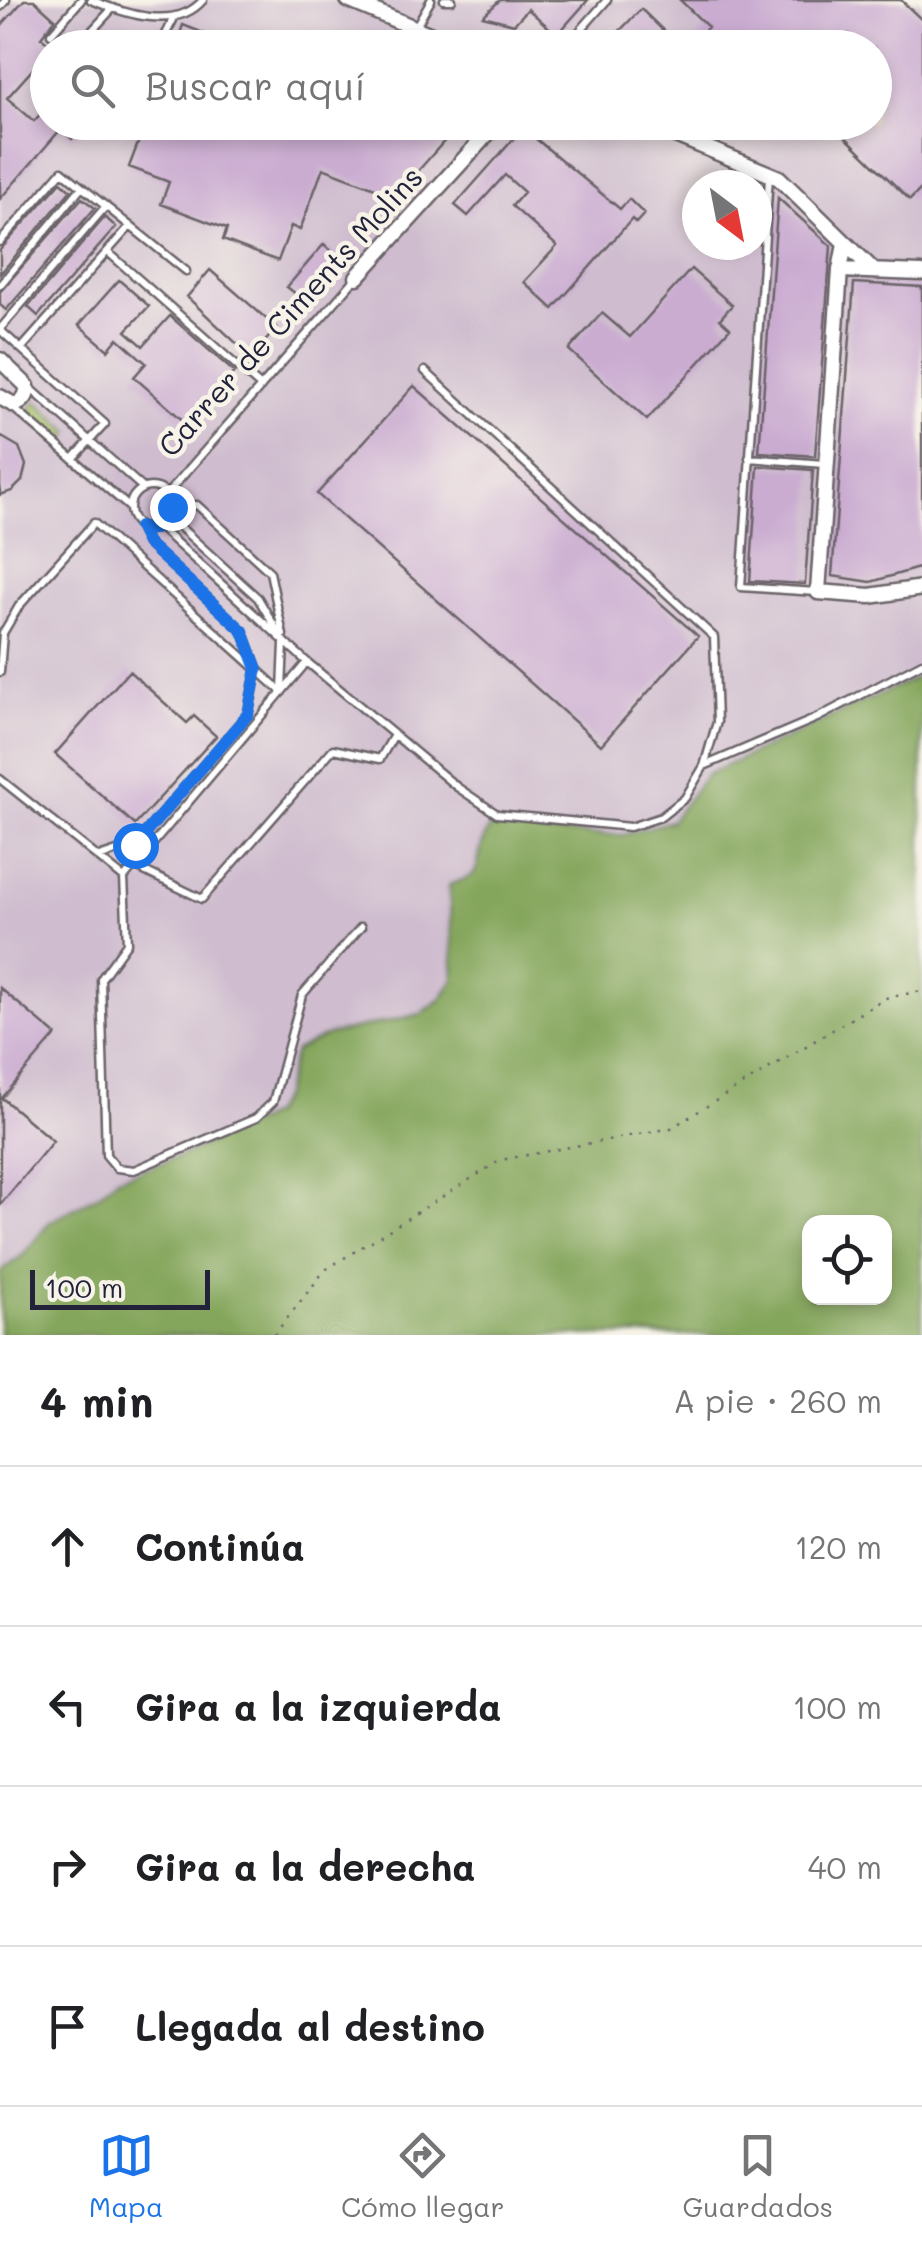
<!DOCTYPE html>
<html lang="es">
<head>
<meta charset="utf-8">
<style>
  :root { --surface:#fff; --page:#f2f2f2; --text:#202124; --muted:#757577; --line:#e0e0e0; --accent:#1a73e8 }
  body { margin:0; font-family:Mali,sans-serif; background:var(--page); color:var(--text) }
  .controls { position:absolute; right:30px; bottom:30px; display:grid; overflow:hidden; border-radius:20px; box-shadow:0 5px 15px #0003 }
  .controls button { width:90px; height:90px; display:grid; place-items:center; padding:0; border:0; border-bottom:2px solid var(--line); background:var(--surface); color:var(--text); font:50px sans-serif }
  .compass { position:absolute; left:682px; top:170px; width:90px; height:90px; border-radius:50%; background:var(--surface); box-shadow:0 5px 15px #0003; rotate:148deg }
  .scale { position:absolute; left:30px; bottom:25px; width:180px; box-sizing:border-box; padding-left:10px; border:5px solid #22223b; border-top:0; font-size:28px; line-height:35px; white-space:nowrap; color:#22223b; -webkit-text-stroke:8px #f7f3e8; paint-order:stroke }
  .stop { position:absolute; width:30px; height:30px; margin:-22px; border:8px solid #1a73e8; border-radius:50%; background:#fff }
  .stop.end { background:#1a73e8; border-color:#fff; box-shadow:0 2px 10px #0008 }
  .list { margin:0; padding:0; list-style:none }
  h2 { display:flex; justify-content:space-between; align-items:center; height:130px; margin:0; padding:0 40px; font-size:42px }
  h2 small { font-size:32px; font-weight:400; color:var(--muted) }
  .list li { display:grid; grid-template-columns:65px 1fr auto; gap:30px; align-items:center; box-sizing:border-box; height:160px; padding:0 40px; border-top:2px solid var(--line) }
  .list b { display:block; font-size:38px; white-space:nowrap }
  .list em { font-size:32px; font-style:normal; color:var(--muted) }
  .icon { flex:none; width:55px; height:55px; fill:none; stroke:currentColor; stroke-width:2; stroke-linecap:round; stroke-linejoin:round }
  .map { position:relative; flex:none; width:922px; height:1335px; overflow:hidden }
  .search { position:absolute; background:var(--surface); box-shadow:0 5px 15px #0003; left:30px; right:30px; top:30px; height:110px; display:flex; align-items:center; gap:25px; box-sizing:border-box; padding:0 35px; border-radius:55px; color:var(--muted); font-size:38px }
  .sheet { height:770px; background:var(--surface) }
  nav { display:flex; justify-content:space-around; align-items:center; box-sizing:border-box; height:140px; border-top:2px solid var(--line); background:var(--surface); font-size:28px; color:var(--muted) }
  nav a { display:grid; justify-items:center; gap:5px }
  nav .on { color:var(--accent) }
  .map>svg:first-child { display:block }
  .industrial { fill:#cfbdcf; fill-rule:evenodd }
  .green { fill:#a6c066; stroke:#647150; stroke-width:2.5 }
  .forest { fill:#84a65b; stroke:#53644b; stroke-width:2.5; fill-rule:evenodd }
  .building { fill:#caacd1 }
  .lines { fill:none; stroke-linecap:round; stroke-linejoin:round }
  .service-casing { stroke:#6b6368; stroke-width:11 }
  .minor-casing { stroke:#6b6368; stroke-width:19 }
  .path { stroke:#6b6368; stroke-width:2.5; stroke-dasharray:2.5 8; stroke-linecap:butt }
  .service { stroke:#fff; stroke-width:6 }
  .minor { stroke:#fff; stroke-width:14 }
  .route { stroke:#1a73e8; stroke-width:12 }
  .labels { text-anchor:middle; stroke-width:9; stroke-linejoin:round; paint-order:stroke }
  .street-label { font-size:30px; fill:#22223b; stroke:#f7f3e8 }
</style>
</head>
<body>
<div class="map">
<svg width="922" height="1335" viewBox="0 0 922 1335">
  <rect width="100%" height="100%" fill="#f7f3e8"/>
  <filter id="ink" filterUnits="userSpaceOnUse"><feTurbulence type="fractalNoise" baseFrequency=".01" numOctaves="2"/><feDisplacementMap in="SourceGraphic" scale="20" xChannelSelector="R" yChannelSelector="G"/><feConvolveMatrix kernelMatrix="1 2 1 2 8 2 1 2 1" color-interpolation-filters="sRGB"/></filter>
  <filter id="wash" filterUnits="userSpaceOnUse"><feTurbulence type="fractalNoise" baseFrequency=".0048" numOctaves="4" result="noise"/><feDisplacementMap in="SourceGraphic" scale="40" xChannelSelector="R" yChannelSelector="G"/><feGaussianBlur stdDeviation="2.25" result="paint"/><feColorMatrix in="noise" values="0 0 0 0 0 0 0 0 0 0 0 0 0 0 0 0 0 1.4 0 .05"/><feComposite in="paint" operator="in"/></filter>
  <g filter="url(#wash)">
    <rect width="100%" height="100%" fill="#f2dbbc"/>
    <!-- industrial -->
    <path class="industrial" d="M0,0H922V675L687,804L671,821L623,835L543,833L491,823L481,848L480,866L472,876L449,885L454,981L441,999L421,1014L328,1035L295,1051L283,1096L271,1115L181,1156L117,1178L98,1195L50,1222L23,1255L0,1272ZM48,48H874V122H48ZM697,185H757V245H697Z"/>
    <!-- green -->
    <path class="green" d="M36,401L70,432L63,443L26,413Z"/>
    <!-- forest -->
    <path class="forest" d="M922,675V1335H0V1272L23,1255L50,1222L98,1195L117,1178L181,1156L271,1115L283,1096L295,1051L328,1035L421,1014L441,999L454,980L449,885C480,873 474,879 481,849C483,840 488,831 491,823L543,833L623,835L671,821L706,775ZM810,1222H884V1298H810Z"/>
    <g id="blocks">
      <!-- building -->
      <path class="building" d="M24,0H34L55,19L41,37L52,46L48,48V52L7,98L34,121L48,106V122H87L72,139L61,129L0,199V27Z
        M500,0H588L557,35L528,9L514,24L483,16Z
        M680,0H901L922,20V188L910,200L830,122H874V48H863L849,34L836,48H698L693,43L708,27Z
        M641,9L671,38L662,48H619L611,40Z
        M183,25L239,47V48H175Z
        M146,122H461L396,196L323,168L300,230L291,226L278,261L223,240L227,229L161,204L169,182L129,167Z
        M523,128L620,209L629,199L644,214L636,223L632,219L553,309L524,282L557,246L512,206L524,192L505,175L468,216L455,205Z
        M61,182L71,190L0,274V250Z
        M82,198L95,208L6,310L0,305V292Z
        M778,198L831,246L815,456L759,452Z
        M105,217L116,227L38,316L28,307Z
        M324,244L345,264L309,304L287,287Z
        M691,269L732,305L720,319L730,328L647,420L569,350L602,313L630,337Z
        M210,270L277,328L251,357L187,297Z
        M119,280L149,306L126,331L143,346L170,316L234,372L187,424L134,377L146,363L118,338L108,350L79,325Z
        M854,283L922,287V567L871,582L832,576Z
        M414,386L698,636L601,745L317,494Z
        M0,436L19,447L26,465L22,481L12,491L0,495Z
        M758,466L813,470L805,584L750,581Z
        M129,671L187,723L194,716L216,736L135,825L55,754Z
        M0,988L56,1035L2,1098L53,1141L0,1205Z"/>
    </g>
  </g>
  <g filter="url(#ink)">
    <use href="#blocks" fill-opacity="0" stroke="#6b6368" stroke-width="2.5"/>
    <g class="lines">
      <!-- service casing -->
      <g class="service-casing">
        <path id="service" d="M91,0C123,13 176,32 203,0
          M444,0H452
          M0,7L6,0
          M415,28L431,0
          M51,34L81,0
          M76,48L113,8
          M159,48L175,16
          M565,48L607,0
          M37,90L48,78
          M769,177L741,587L817,592
          M0,242L62,171L186,271
          M108,252L261,387
          M0,285L82,187
          M0,329L106,206
          M0,330L105,424L73,459
          M21,349L130,226
          M28,386L143,488
          M11,406L129,507
          M749,458L824,464
          M130 508a21 21 0 1 1 42 0a21 21 0 1 1-42 0Z
          M167,494L357,277
          M172,507L197,505L270,572L283,635
          M170,518L258,598L278,632
          M160,528L307,662L457,787L497,814L630,827L661,817L685,798L704,766L717,722L714,637L425,371
          M307,662L124,878L127,943L101,979L106,1155L117,1168L134,1170L256,1118L273,1102L302,995L361,927
          M0,672L3,633L19,606L94,523L282,692
          M282,690L284,643
          M704,766L817,718L922,663
          M0,779L124,878
          M99,857L135,845L248,714L257,669L243,631L147,543L139,527
          M134,866L202,899L333,749L380,759L394,735"/>
      </g>
      <!-- minor casing -->
      <g class="minor-casing">
        <path id="minor" d="M348,0L462,48
          M644,122L779,178L874,271
          M845,244L840,270L818,592L870,596L922,588
          M840,270L922,273
          M357,277L498,122
          M0,360L27,386C28,396 23,402 14,405L0,397"/>
      </g>
      <!-- path -->
      <path class="path" d="M274,1335L325,1270L501,1160L671,1128L885,998L922,991"/>
      <!-- service -->
      <use href="#service" class="service"/>
      <!-- minor -->
      <use href="#minor" class="minor"/>
    </g>
  </g>
  <g class="lines" filter="url(#ink)">
    <!-- route -->
    <path class="route" d="M135,845L248,714L257,669L243,631L147,543L139,527C156,533 169,526 172,507"/>
  </g>
  <g class="labels">
    <!-- street labels -->
    <g class="street-label">
      <text transform="translate(291 312) rotate(-48)" y="10">Carrer de Ciments Molins</text>
    </g>
  </g>
</svg>
<div class="controls">
<button><svg class="icon" aria-label="locate" viewBox="0 0 24 24"><circle cx="12" cy="12" r="6"/><path d="M12 2v4M12 18v4M2 12h4M18 12h4"/></svg></button>
</div>
<svg class="compass" viewBox="-18 -18 36 36"><path d="M0-13l5 13h-10z" fill="#e53935"/><path d="M0 13l5-13h-10z" fill="#757577"/></svg>
<div class="scale">100 m</div>
<div class="stop" style="left:135px;top:845px"></div>
<div class="stop end" style="left:172px;top:507px"></div>
<div class="search"><svg class="icon" aria-label="search" viewBox="0 0 24 24"><circle cx="10" cy="10" r="6"/><path d="M15 15l6 6"/></svg>Buscar aquí</div>
</div>
<section class="sheet">
<h2>4 min<small>A pie · 260 m</small></h2>
<ul class="list">
<li><svg class="icon" aria-label="ahead" viewBox="0 0 24 24"><path d="M12 20V5M6 11l6-6 6 6"/></svg><div><b>Continúa</b></div><em>120 m</em></li>
<li><svg class="icon" aria-label="left" viewBox="0 0 24 24"><path d="M17 20v-9H6M10 6l-5 5 5 5"/></svg><div><b>Gira a la izquierda</b></div><em>100 m</em></li>
<li><svg class="icon" aria-label="right" viewBox="0 0 24 24"><path d="M7 20v-9h11M14 6l5 5-5 5"/></svg><div><b>Gira a la derecha</b></div><em>40 m</em></li>
<li><svg class="icon" aria-label="arrive" viewBox="0 0 24 24"><path d="M6 21V4h12l-3 4 3 4H6"/></svg><div><b>Llegada al destino</b></div></li>
</ul>
</section>
<nav>
<a class="on"><svg class="icon" aria-label="map" viewBox="0 0 24 24"><path d="M3 6l6-2 6 2 6-2v14l-6 2-6-2-6 2zM9 4v14M15 6v14"/></svg>Mapa</a>
<a><svg class="icon" aria-label="directions" viewBox="0 0 24 24"><path d="M12 3l9 9-9 9-9-9zM9 14v-3h6M13 9l2 2-2 2"/></svg>Cómo llegar</a>
<a><svg class="icon" aria-label="saved" viewBox="0 0 24 24"><path d="M7 4h10v16l-5-4-5 4z"/></svg>Guardados</a>
</nav>
</body>
</html>
